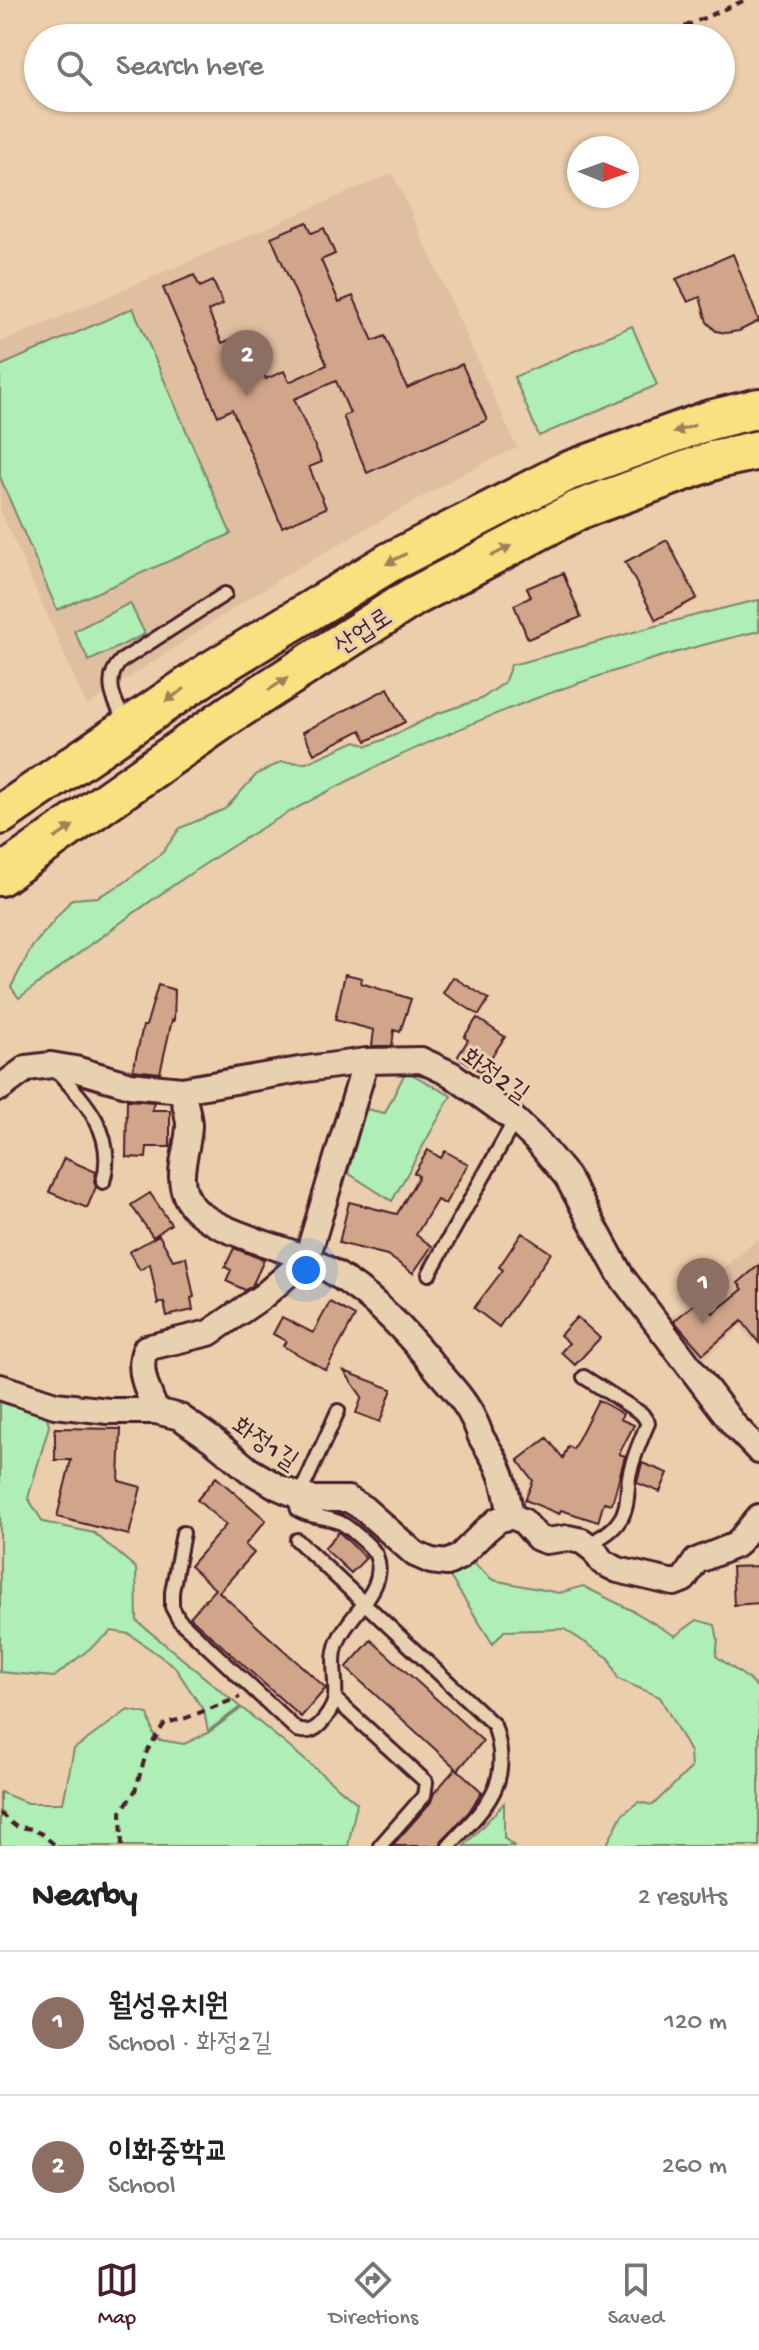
<!DOCTYPE html>
<html lang="en">
<head>
<meta charset="utf-8">
<style>
  :root { --surface:#fff; --page:#f6f6f6; --text:#222; --muted:#767676; --line:#e0e0e0; --accent:#4a1f2b }
  body { margin:0; font-family:"Gochi Hand","Poor Story",sans-serif; background:var(--page); color:var(--text) }
  .compass { position:absolute; left:567px; top:136px; width:72px; height:72px; border-radius:50%; background:var(--surface); box-shadow:0 2px 6px #0004; rotate:91deg }
  .you { position:absolute; left:306px; top:1270px; width:28px; height:28px; margin:-20px; border:6px solid #fff; border-radius:50%; background:#1a73e8; box-shadow:0 0 0 12px #1a73e833 }
  .badge { display:grid; place-items:center; width:52px; height:52px; border-radius:50%; background:var(--accent); color:#fff; font-size:26px; font-weight:700 }
  .pin { position:absolute; translate:-50% -66px; filter:drop-shadow(0 2px 4px #0008) }
  .pin::after { content:''; position:absolute; top:42px; width:28px; height:24px; background:inherit; clip-path:polygon(0 0,100% 0,50% 100%) }
  .list { margin:0; padding:0; list-style:none }
  h2 { display:flex; justify-content:space-between; align-items:center; height:104px; margin:0; padding:0 32px; font-size:34px }
  h2 small { font-size:26px; font-weight:400; color:var(--muted) }
  .list li { display:grid; grid-template-columns:52px 1fr auto; gap:24px; align-items:center; box-sizing:border-box; height:144px; padding:0 32px; border-top:2px solid var(--line) }
  .list b { display:block; font-size:30px; white-space:nowrap }
  .list p { margin:0; font-size:26px; white-space:nowrap; color:var(--muted) }
  .list em { font-size:26px; font-style:normal; color:var(--muted) }
  .icon { flex:none; width:44px; height:44px; fill:none; stroke:currentColor; stroke-width:2; stroke-linecap:round; stroke-linejoin:round }
  .map { position:relative; flex:none; width:759px; height:1846px; overflow:hidden }
  .search { position:absolute; background:var(--surface); box-shadow:0 2px 6px #0004; left:24px; right:24px; top:24px; height:88px; display:flex; align-items:center; gap:20px; box-sizing:border-box; padding:0 28px; border-radius:44px; color:var(--muted); font-size:30px }
  .sheet { height:392px; background:var(--surface) }
  nav { display:flex; justify-content:space-around; align-items:center; box-sizing:border-box; height:112px; border-top:2px solid var(--line); background:var(--surface); font-size:22px; color:var(--muted) }
  nav a { display:grid; justify-items:center; gap:4px }
  nav .on { color:var(--accent) }
  .map>svg:first-child { display:block }
  .built { fill:#e0bfa0 }
  .green { fill:#afeeb5; stroke:#7c8670; stroke-width:2 }
  .building { fill:#d0a589; stroke:#4a1f2b; stroke-width:2 }
  .lines { fill:none; stroke-linecap:round; stroke-linejoin:round }
  .lane-casing { stroke:#4a1f2b; stroke-width:18 }
  .street-casing { stroke:#4a1f2b; stroke-width:30 }
  .primary-casing { stroke:#4a1f2b; stroke-width:44 }
  .path { stroke:#4a1f2b; stroke-width:4; stroke-dasharray:8 6; stroke-linecap:butt }
  .lane { stroke:#e8d1b1; stroke-width:12 }
  .street { stroke:#e8d1b1; stroke-width:24 }
  .primary { stroke:#f9e181; stroke-width:38 }
  .oneway { fill:#a28056 }
  .labels { text-anchor:middle; stroke-width:6; stroke-linejoin:round; paint-order:stroke }
  .street-label { font-size:26px; fill:#4a1f2b; stroke:#e8d1b1 }
</style>
</head>
<body>
<div class="map">
<svg width="759" height="1846" viewBox="0 0 759 1846">
  <rect width="100%" height="100%" fill="#ebceac"/>
  <filter id="ink" filterUnits="userSpaceOnUse"><feTurbulence type="fractalNoise" baseFrequency=".0125" numOctaves="2"/><feDisplacementMap in="SourceGraphic" scale="16" xChannelSelector="R" yChannelSelector="G"/><feConvolveMatrix kernelMatrix="1 2 1 2 8 2 1 2 1" color-interpolation-filters="sRGB"/></filter>
  <g filter="url(#ink)">
    <!-- built -->
    <path class="built" d="M393,173L517,448L473,468L292,571L220,617L87,706L0,509V343Z
      M757,1240L759,1243V1336L753,1342L705,1282Z
      M705,1289L738,1330L702,1360L669,1319Z"/>
    <!-- green -->
    <path class="green" d="M133,308L231,534L57,610L0,477V366Z
      M632,326L657,385L539,436L514,377Z
      M759,600V631C591,670 435,731 284,815C191,868 105,934 19,998L11,987L32,947L72,899L98,897L124,883L163,852L180,828L225,809L257,774L281,762L306,763L356,741L368,746L395,735L436,714L481,699L504,683L511,665C594,645 675,618 759,600Z
      M130,603L145,634L89,661L74,631Z
      M406,1071L451,1096L392,1201L348,1173L366,1109L385,1113Z
      M0,1402L47,1416L49,1426L28,1498L43,1522L94,1533L136,1568L137,1621L240,1707L208,1731L204,1711L174,1666L129,1634L112,1631L54,1677L0,1672Z
      M469,1560L493,1580L559,1593L583,1586L635,1612L675,1636L697,1620L715,1625L718,1640L716,1656L747,1678L759,1689V1846H606L622,1815L638,1802L653,1805L691,1768L690,1752L660,1697L618,1679L609,1658L564,1629L504,1631L493,1644L447,1572Z
      M242,1708L357,1803L348,1846H0V1792L27,1803H63L74,1749L128,1710L148,1714L155,1739L184,1744L208,1733Z
      M504,1803V1838L514,1846H464Z"/>
    <!-- building -->
    <path class="building" d="M307,222L312,233L324,228L335,254L321,260L339,302L353,296L373,341L385,336L407,388L462,364L487,420L367,473L343,416L350,413L336,381L294,399L322,462L309,467L326,508L282,527L232,409L218,416L163,288L194,275L200,287L213,281L223,304L208,311L222,343L246,333L266,379L284,371L289,382L327,365L271,237Z
      M733,254L759,321L739,331L726,333L716,331L707,322L700,297L688,302L676,279Z
      M667,540L697,598L656,620L625,562Z
      M563,573L581,617L528,639L514,605L531,597L527,588Z
      M388,688L405,722L367,741L361,730L314,754L303,732Z
      M345,974L362,978L361,983L411,999L400,1032L394,1030L392,1046H372L374,1030L335,1020Z
      M453,977L489,999L479,1015L443,993Z
      M158,985L175,990L174,1021L172,1020L160,1073L133,1070L143,1026H146Z
      M477,1018L505,1037L481,1072L458,1056L468,1040L464,1037Z
      M127,1100L154,1102L152,1110H170V1147H147L146,1158L126,1157Z
      M428,1150L441,1158L445,1151L468,1164L445,1204L437,1200L416,1235L432,1246L413,1273L387,1255L339,1243L349,1202L397,1214L419,1176L414,1173Z
      M64,1158L96,1172L94,1181L96,1187L87,1208L49,1192Z
      M150,1193L171,1224L153,1237L131,1205Z
      M522,1233L551,1253L499,1327L474,1308L503,1270L499,1267Z
      M159,1235L173,1260L186,1257L194,1297L191,1298L193,1310L167,1316L164,1302L158,1304L150,1264L140,1270L129,1252Z
      M234,1248L264,1260L252,1286L245,1290L226,1281L231,1270L225,1267Z
      M759,1265V1343L742,1321L703,1354L674,1321L701,1298L713,1313L743,1289L738,1283Z
      M330,1302L355,1316L326,1370L283,1346L286,1341L273,1334L282,1317L313,1333Z
      M577,1317L600,1338L575,1365L561,1352L569,1343L560,1335Z
      M344,1371L392,1389L380,1422L356,1413L362,1397Z
      M598,1400L623,1414L620,1419L634,1425L619,1454L625,1456L612,1504L604,1502L598,1522L561,1510L559,1514L525,1500L533,1481L518,1460L547,1438L563,1458L568,1446L573,1449Z
      M55,1428L121,1429L119,1481L141,1487L129,1535L57,1517L71,1460H55Z
      M642,1463L668,1473L660,1492L637,1483Z
      M216,1477L266,1520L245,1545L254,1553L219,1592L326,1688L301,1717L190,1617L215,1589L190,1566L226,1525L197,1500Z
      M339,1532L366,1558L351,1573L324,1548Z
      M759,1566V1603L734,1605L732,1567Z
      M371,1640L483,1741L458,1770L346,1668Z
      M456,1768L482,1792L468,1813L442,1840L440,1846H392L431,1802L434,1793Z"/>
    <g class="lines">
      <!-- lane casing -->
      <g class="lane-casing">
        <path id="lane" d="M126,723C115,703 102,680 121,661L225,594
          M53,1067C85,1101 117,1133 103,1182
          M429,1274L515,1120
          M584,1377L642,1414L648,1423C641,1439 634,1455 630,1472C626,1488 630,1507 619,1521C612,1532 599,1538 588,1545
          M183,1533L172,1592V1607L179,1620L297,1730C302,1731 304,1732 309,1731C320,1729 333,1709 335,1698C337,1677 329,1657 340,1637C352,1612 389,1587 376,1555C373,1549 368,1545 364,1541C354,1533 346,1523 333,1520C321,1516 309,1517 298,1510L296,1503L338,1411
          M297,1540L494,1725C514,1784 486,1806 449,1846
          M335,1699L426,1782L424,1796L380,1846"/>
      </g>
      <!-- street casing -->
      <g class="street-casing">
        <path id="street" d="M0,1088L27,1068L51,1065L75,1069L130,1085L182,1090L299,1070L366,1061L421,1060L451,1074L515,1120L539,1143L567,1177L621,1276L734,1425L759,1451
          M182,1090C184,1102 189,1114 189,1126C188,1153 173,1178 190,1203C208,1231 280,1246 310,1260C363,1285 402,1326 438,1371C451,1386 466,1402 474,1420C477,1425 479,1432 481,1437C487,1448 495,1458 499,1469C506,1484 508,1501 511,1516
          M0,1387L55,1405L108,1411H156L180,1417L214,1441L249,1470L278,1487L299,1496L313,1499H348L363,1508L415,1554L431,1561L447,1563L459,1557L486,1530L498,1520L511,1516L523,1521L538,1538L546,1541L568,1538L582,1541L594,1550L602,1562L618,1570L674,1583L684,1579L696,1561L736,1545L759,1517
          M156,1411C148,1392 136,1368 146,1348L209,1333L263,1296L307,1258L366,1061"/>
      </g>
      <!-- primary casing -->
      <g class="primary-casing">
        <path id="primary" d="M0,815L211,671L390,562L566,472L710,420L759,408
          M0,876L232,713L413,597L578,510L717,459L759,450"/>
      </g>
      <!-- path -->
      <path class="path" d="M659,38L745,0
        M0,1813L15,1826L32,1829L42,1834L56,1846
        M122,1846L121,1812L135,1791L147,1751L165,1723L186,1718L240,1697"/>
      <!-- lane -->
      <use href="#lane" class="lane"/>
      <!-- street -->
      <use href="#street" class="street"/>
      <!-- primary -->
      <use href="#primary" class="primary"/>
    </g>
    <!-- one-way arrows -->
    <defs><path id="oneway-solid" d="M-6-.8H1V-3.2L6.5 0L1 3.2V.8H-6Z" transform="scale(2)"/></defs>
    <g class="oneway">
      <use href="#oneway-solid" transform="translate(684 429) rotate(160)"/>
      <use href="#oneway-solid" transform="translate(501 551) rotate(-28)"/>
      <use href="#oneway-solid" transform="translate(396 559) rotate(152)"/>
      <use href="#oneway-solid" transform="translate(278 684) rotate(-33)"/>
      <use href="#oneway-solid" transform="translate(175 695) rotate(146)"/>
      <use href="#oneway-solid" transform="translate(64 832) rotate(-35)"/>
    </g>
  </g>
  <g class="labels">
    <!-- street labels -->
    <g class="street-label">
      <text transform="translate(362 630) rotate(-33)" y="9">산업로</text>
      <text transform="translate(496 1074) rotate(35)" y="9">화정2길</text>
      <text transform="translate(266 1442) rotate(34)" y="9">화정1길</text>
    </g>
  </g>
</svg>
<svg class="compass" viewBox="-18 -18 36 36"><path d="M0-13l5 13h-10z" fill="#e53935"/><path d="M0 13l5-13h-10z" fill="#767676"/></svg>
<div class="you"></div>
<div class="pin badge" style="left:703px;top:1324px;background:#8d6e63">1</div>
<div class="pin badge" style="left:247px;top:396px;background:#8d6e63">2</div>
<div class="search"><svg class="icon" aria-label="search" viewBox="0 0 24 24"><circle cx="10" cy="10" r="6"/><path d="M15 15l6 6"/></svg>Search here</div>
</div>
<section class="sheet">
<h2>Nearby<small>2 results</small></h2>
<ul class="list">
<li><span class="badge" style="background:#8d6e63">1</span><div><b>월성유치원</b><p>School · 화정2길</p></div><em>120 m</em></li>
<li><span class="badge" style="background:#8d6e63">2</span><div><b>이화중학교</b><p>School</p></div><em>260 m</em></li>
</ul>
</section>
<nav>
<a class="on"><svg class="icon" aria-label="map" viewBox="0 0 24 24"><path d="M3 6l6-2 6 2 6-2v14l-6 2-6-2-6 2zM9 4v14M15 6v14"/></svg>Map</a>
<a><svg class="icon" aria-label="directions" viewBox="0 0 24 24"><path d="M12 3l9 9-9 9-9-9zM9 14v-3h6M13 9l2 2-2 2"/></svg>Directions</a>
<a><svg class="icon" aria-label="saved" viewBox="0 0 24 24"><path d="M7 4h10v16l-5-4-5 4z"/></svg>Saved</a>
</nav>
</body>
</html>
